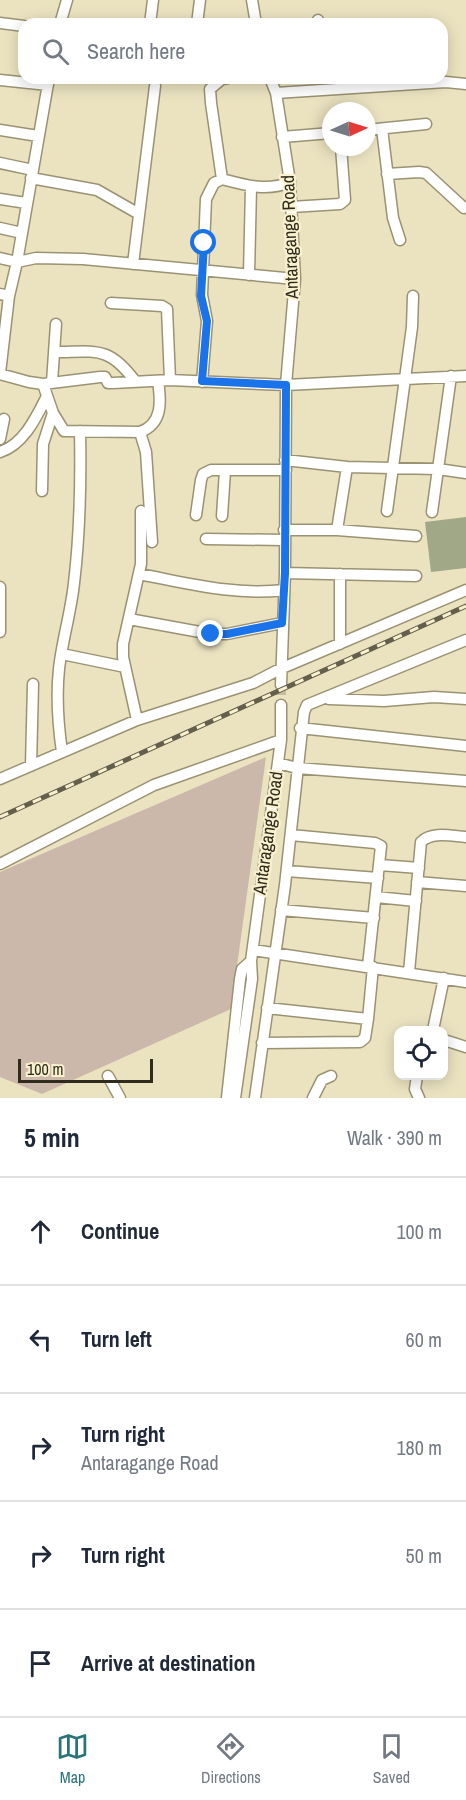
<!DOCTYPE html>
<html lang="en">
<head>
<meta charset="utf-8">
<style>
  :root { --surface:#fff; --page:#f2f2f3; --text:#1f2937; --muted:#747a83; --line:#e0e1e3; --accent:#2a7379 }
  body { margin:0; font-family:"Archivo Narrow",sans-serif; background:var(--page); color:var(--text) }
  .controls { position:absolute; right:18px; bottom:18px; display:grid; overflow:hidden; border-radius:12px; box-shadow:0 3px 15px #0003 }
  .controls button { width:54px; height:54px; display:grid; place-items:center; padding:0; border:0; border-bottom:2px solid var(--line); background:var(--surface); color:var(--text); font:30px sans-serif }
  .compass { position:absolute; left:322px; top:102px; width:54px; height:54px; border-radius:50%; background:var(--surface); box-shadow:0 3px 15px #0003; rotate:86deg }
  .scale { position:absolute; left:18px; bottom:15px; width:135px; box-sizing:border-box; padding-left:6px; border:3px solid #2f2c1f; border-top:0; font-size:16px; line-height:21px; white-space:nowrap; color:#2f2c1f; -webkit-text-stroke:4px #f9f0cd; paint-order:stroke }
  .stop { position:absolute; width:18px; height:18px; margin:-14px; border:4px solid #1a73e8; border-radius:50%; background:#fff }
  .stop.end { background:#1a73e8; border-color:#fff; box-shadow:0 2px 6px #0008 }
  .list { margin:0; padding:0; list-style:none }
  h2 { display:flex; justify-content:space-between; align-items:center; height:78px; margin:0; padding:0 24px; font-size:26px }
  h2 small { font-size:20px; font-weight:400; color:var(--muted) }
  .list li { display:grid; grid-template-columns:39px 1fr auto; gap:18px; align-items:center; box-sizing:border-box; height:108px; padding:0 24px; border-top:2px solid var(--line) }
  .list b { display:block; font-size:22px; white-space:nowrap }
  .list p { margin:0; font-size:20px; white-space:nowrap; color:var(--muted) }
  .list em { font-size:20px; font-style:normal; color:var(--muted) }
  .icon { flex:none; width:33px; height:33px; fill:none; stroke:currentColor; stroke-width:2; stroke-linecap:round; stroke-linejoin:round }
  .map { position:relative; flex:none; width:466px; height:1098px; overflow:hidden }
  .search { position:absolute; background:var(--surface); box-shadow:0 3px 15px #0003; left:18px; right:18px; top:18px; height:66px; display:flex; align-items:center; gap:15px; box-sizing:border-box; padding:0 21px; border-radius:18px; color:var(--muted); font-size:22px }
  .sheet { height:618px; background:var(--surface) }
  nav { display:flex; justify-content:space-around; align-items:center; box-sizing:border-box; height:84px; border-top:2px solid var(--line); background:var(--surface); font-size:16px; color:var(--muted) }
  nav a { display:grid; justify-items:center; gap:3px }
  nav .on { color:var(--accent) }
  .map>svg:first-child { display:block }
  .green { fill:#cbb8ab }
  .building { fill:#a1a887 }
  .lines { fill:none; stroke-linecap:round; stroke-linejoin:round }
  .minor-tunnel { stroke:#c5bea0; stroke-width:10; stroke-dasharray:10 5; stroke-linecap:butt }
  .minor-casing { stroke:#9a9272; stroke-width:13 }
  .minor { stroke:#fff; stroke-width:10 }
  .rail-casing { stroke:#645f4c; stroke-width:5 }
  .rail { stroke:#f9f0cd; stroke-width:3; stroke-dasharray:9; stroke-linecap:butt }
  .route { stroke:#1a73e8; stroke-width:8 }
  .labels { text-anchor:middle; stroke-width:4.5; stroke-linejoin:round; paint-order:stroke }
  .street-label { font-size:18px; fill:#2f2c1f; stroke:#f9f0cd }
</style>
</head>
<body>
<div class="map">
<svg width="466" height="1098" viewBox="0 0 466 1098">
  <rect width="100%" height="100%" fill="#ebe3c0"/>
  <!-- green -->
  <path class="green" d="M266,757L231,1009L42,1094L0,1077V872Z"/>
  <!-- building -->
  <path class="building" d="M466,517V568L431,572L425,522Z"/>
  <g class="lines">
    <!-- minor-tunnel -->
    <path class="minor-tunnel" d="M281,685V705"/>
    <!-- minor casing -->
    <g class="minor-casing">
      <path id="minor" d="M252,0L256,24
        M318,20L319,24
        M0,23L24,26
        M60,24L67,0
        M150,24L153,0
        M197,24L200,0
        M270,78L276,93L290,182L295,279L286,385L285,573L281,685
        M0,80L48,85
        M276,93L446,82L466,84
        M382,129L393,218L400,240
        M0,130L38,136
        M367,130L426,124
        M282,137L331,133
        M0,163L33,170
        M387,174L419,172L426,173L464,208
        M31,178L97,190L139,214
        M222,179L211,103L210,89L222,79L228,78
        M0,199L26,203
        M291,207L340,204L345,200L341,147
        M0,228L22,233
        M0,258L17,262L49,78
        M133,264L155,86
        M249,275L251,187
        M0,294L9,296L17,262L36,258L83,259L295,279
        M111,303L162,306L167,309L170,380
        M54,352C96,352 108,345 135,381
        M0,373L9,296
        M0,374L29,382L43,384L100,377H105L108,383H113L170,380L286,385L466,376
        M52,382L56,324
        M202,382L207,321L202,295L206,199L214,183L222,179C245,185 267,192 290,182
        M43,384L53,413L64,431L140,432C163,424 161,401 158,381
        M140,432L146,452L152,542
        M0,439L4,419
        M0,452C23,445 36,418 46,398
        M285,460L347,467
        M42,491L43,444L53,413
        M387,511L412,327L413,296
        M432,512L451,376
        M196,515L201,480L203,474L211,470H286
        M222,516L225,471
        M284,530H337L347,467L438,469L466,473
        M337,530L416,536
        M206,539L284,540
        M285,573L416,576
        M139,574C187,583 235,596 284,590
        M340,574V644
        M0,587V632
        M129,619L211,634H227L282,623
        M62,654L125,667
        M329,699L384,701L434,697L466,699
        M137,720L123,657V644L141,564V511
        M300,728L466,746
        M62,752C58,724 56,697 59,669C62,641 71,612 74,583C80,533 81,482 80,431
        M278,763L297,768L466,781
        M31,766L33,684
        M0,779L137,720L253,683L280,669L466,590
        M291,835L375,843L381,846L368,966
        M0,864L154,785L281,740
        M380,865L419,868
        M287,871L378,878
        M417,882L466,886
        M376,897L416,901
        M281,910L374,918
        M253,950L466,982
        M409,972L421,842C432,831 451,836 466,837
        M267,1008L368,1019L373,967
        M433,1030L444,978
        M444,1040L466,1047
        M262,1043L360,1042L365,1038L368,1019
        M108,1076L120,1098
        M417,1076L415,1089L419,1098
        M227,1098L240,979L242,969L251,961
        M235,1098L252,979L251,961L281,740V705
        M255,1098L285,885L304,712L307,705L466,640
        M313,1098L322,1080L331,1076"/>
    </g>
    <!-- minor -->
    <use href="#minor" class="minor"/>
    <!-- rail casing -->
    <g class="rail-casing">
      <path id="rail" d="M0,817L466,606"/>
    </g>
    <!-- rail -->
    <use href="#rail" class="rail"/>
  </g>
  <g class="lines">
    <!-- route -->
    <path class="route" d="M204,243L201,296L207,321L202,381L286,385L285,573L282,623L227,634H211"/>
  </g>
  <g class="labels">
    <!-- street labels -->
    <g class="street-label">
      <text transform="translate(290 237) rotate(-92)" y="6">Antaragange Road</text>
      <text transform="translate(268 833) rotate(-82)" y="6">Antaragange Road</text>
    </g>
  </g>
</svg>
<div class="controls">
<button><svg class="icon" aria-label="locate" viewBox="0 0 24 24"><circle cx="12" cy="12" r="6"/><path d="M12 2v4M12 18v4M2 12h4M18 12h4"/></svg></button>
</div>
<svg class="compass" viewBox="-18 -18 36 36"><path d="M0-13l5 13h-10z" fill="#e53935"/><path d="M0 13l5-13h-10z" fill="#747a83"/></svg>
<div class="scale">100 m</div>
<div class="stop" style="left:204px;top:243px"></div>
<div class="stop end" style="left:211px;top:634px"></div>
<div class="search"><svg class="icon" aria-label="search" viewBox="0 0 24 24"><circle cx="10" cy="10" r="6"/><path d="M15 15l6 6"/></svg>Search here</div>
</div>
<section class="sheet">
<h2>5 min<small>Walk · 390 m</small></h2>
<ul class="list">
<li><svg class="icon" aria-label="ahead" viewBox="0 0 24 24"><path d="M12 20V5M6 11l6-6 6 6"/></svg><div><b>Continue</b></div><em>100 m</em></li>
<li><svg class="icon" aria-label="left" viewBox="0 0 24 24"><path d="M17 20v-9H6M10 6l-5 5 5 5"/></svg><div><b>Turn left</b></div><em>60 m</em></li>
<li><svg class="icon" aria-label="right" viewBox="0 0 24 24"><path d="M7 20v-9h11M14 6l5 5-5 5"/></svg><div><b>Turn right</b><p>Antaragange Road</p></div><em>180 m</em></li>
<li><svg class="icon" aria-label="right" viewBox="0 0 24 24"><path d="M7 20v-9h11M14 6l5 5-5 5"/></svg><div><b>Turn right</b></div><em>50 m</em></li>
<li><svg class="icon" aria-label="arrive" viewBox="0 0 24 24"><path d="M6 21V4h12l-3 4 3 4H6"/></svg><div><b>Arrive at destination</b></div></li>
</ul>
</section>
<nav>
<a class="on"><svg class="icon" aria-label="map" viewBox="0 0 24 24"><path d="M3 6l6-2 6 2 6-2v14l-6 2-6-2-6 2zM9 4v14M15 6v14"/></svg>Map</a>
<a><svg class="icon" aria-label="directions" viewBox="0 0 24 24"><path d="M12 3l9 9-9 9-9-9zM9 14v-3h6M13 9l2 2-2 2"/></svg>Directions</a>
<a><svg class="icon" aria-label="saved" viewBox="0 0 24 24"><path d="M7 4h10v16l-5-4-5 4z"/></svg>Saved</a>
</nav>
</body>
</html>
